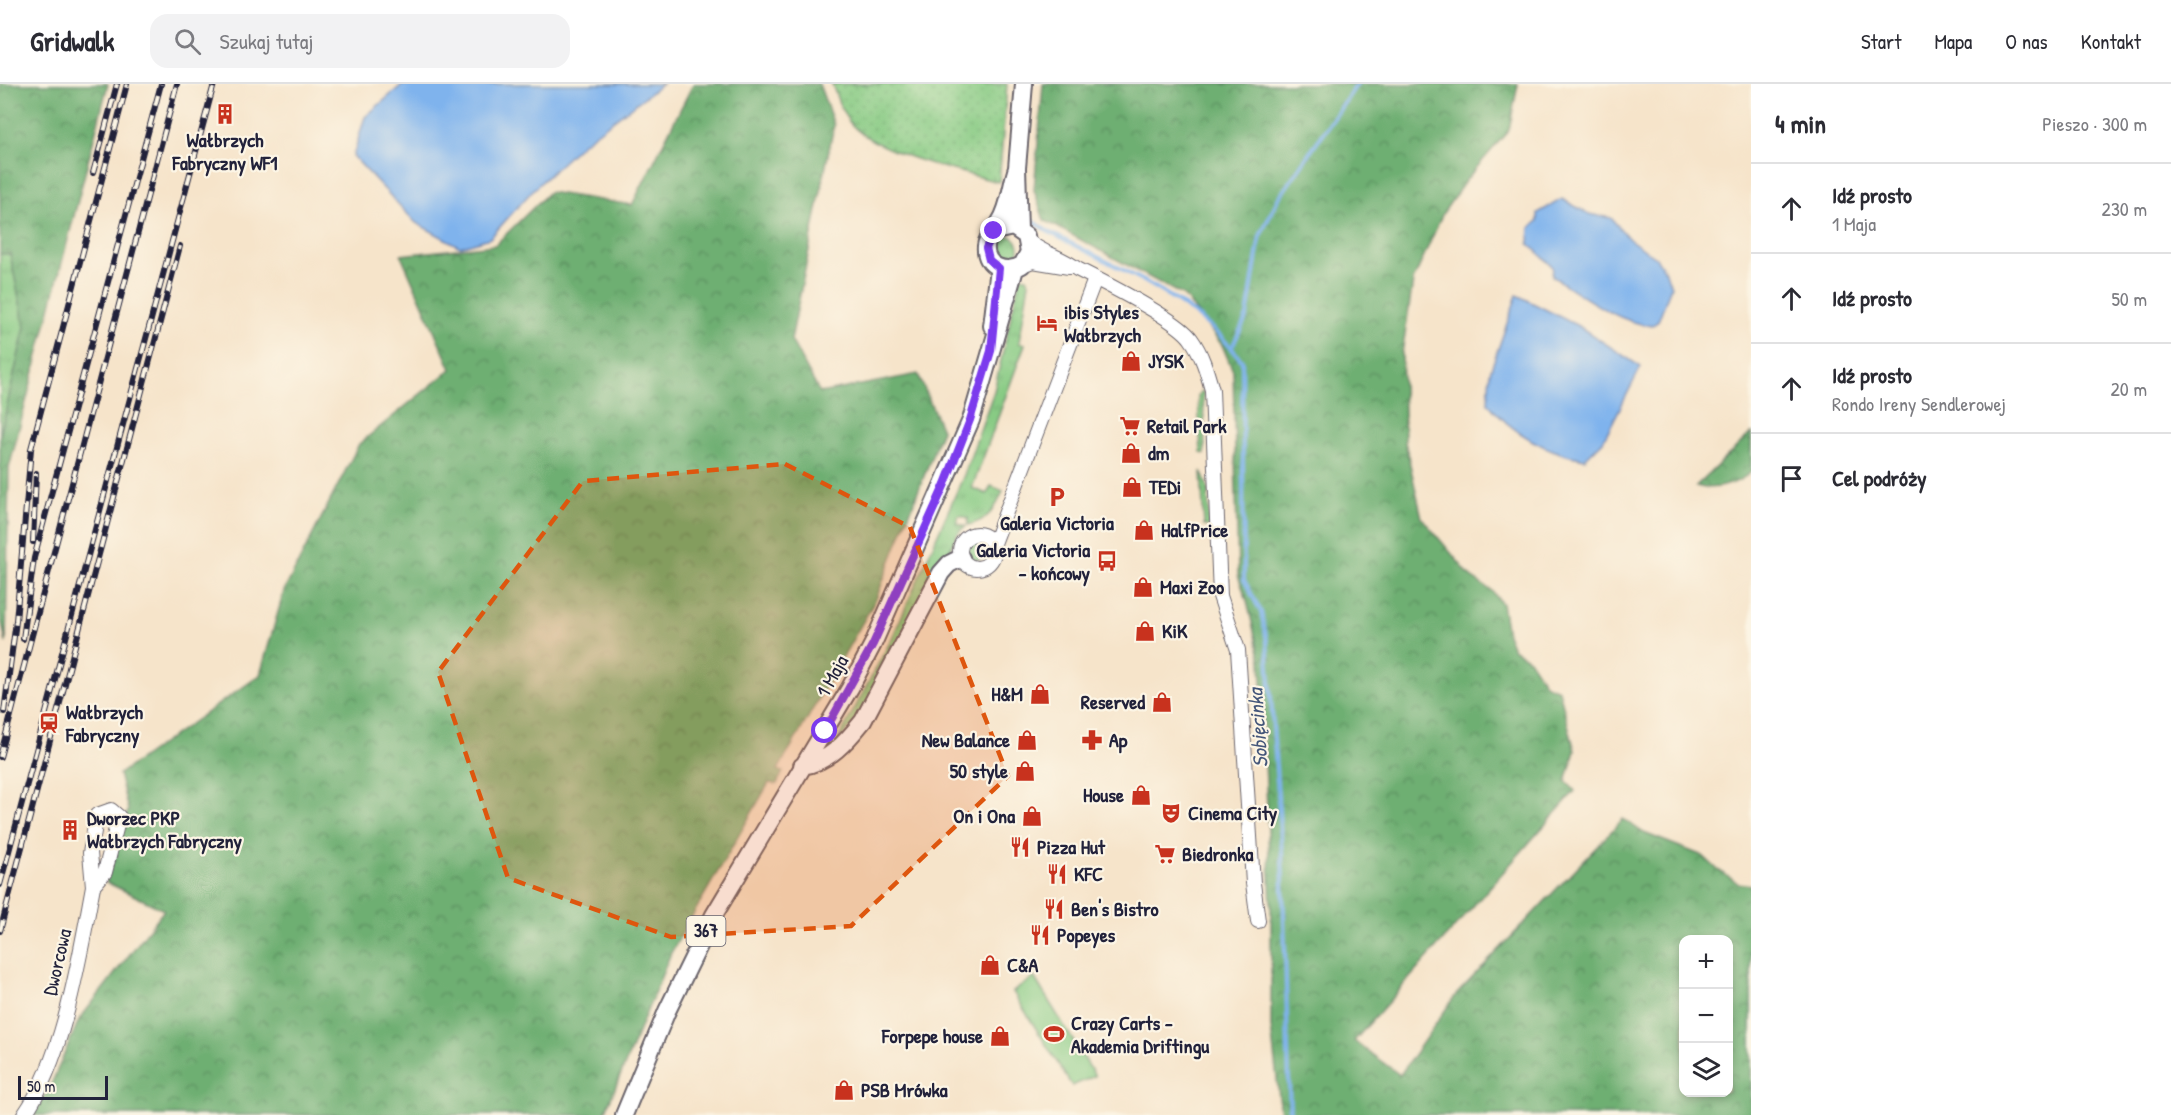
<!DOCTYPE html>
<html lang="pl">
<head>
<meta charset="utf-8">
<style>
  :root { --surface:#fff; --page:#f2f2f3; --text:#2b2b33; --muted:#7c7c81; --line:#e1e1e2 }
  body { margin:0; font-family:"Patrick Hand",sans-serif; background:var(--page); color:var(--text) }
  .controls { position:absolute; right:18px; bottom:18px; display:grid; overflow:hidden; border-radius:12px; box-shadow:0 3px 9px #0003 }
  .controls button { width:54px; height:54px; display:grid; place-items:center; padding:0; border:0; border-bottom:2px solid var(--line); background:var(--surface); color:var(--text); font:30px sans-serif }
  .scale { position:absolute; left:18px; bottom:15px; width:90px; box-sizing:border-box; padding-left:6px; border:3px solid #22223b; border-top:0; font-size:16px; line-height:21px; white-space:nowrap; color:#22223b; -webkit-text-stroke:4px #fcf5e5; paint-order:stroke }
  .stop { position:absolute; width:18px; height:18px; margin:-14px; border:4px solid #7c3aed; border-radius:50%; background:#fff }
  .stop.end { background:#7c3aed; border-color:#fff; box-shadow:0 2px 6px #0008 }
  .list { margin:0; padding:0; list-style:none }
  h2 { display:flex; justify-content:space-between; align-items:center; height:78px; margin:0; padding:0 24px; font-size:26px }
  h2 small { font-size:20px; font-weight:400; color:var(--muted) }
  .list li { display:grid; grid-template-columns:39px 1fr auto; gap:18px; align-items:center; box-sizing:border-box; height:90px; padding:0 24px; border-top:2px solid var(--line) }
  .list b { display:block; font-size:22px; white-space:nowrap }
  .list p { margin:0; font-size:20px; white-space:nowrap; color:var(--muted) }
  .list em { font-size:20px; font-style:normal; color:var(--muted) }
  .icon { flex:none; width:33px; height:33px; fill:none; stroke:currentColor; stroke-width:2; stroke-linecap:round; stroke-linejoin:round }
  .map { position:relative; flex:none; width:1751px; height:1031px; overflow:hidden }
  header { display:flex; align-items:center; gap:36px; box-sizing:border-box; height:84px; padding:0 30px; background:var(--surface); border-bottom:2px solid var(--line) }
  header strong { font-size:28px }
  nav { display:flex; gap:33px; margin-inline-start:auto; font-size:21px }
  .search { width:420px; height:54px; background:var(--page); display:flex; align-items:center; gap:15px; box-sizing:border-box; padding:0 21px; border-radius:18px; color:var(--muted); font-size:22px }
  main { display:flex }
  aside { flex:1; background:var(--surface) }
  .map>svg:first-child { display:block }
  .grass { fill:url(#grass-tufts); stroke:#557660; stroke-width:1.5 }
  .forest { fill:url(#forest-crowns); stroke:#486856; stroke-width:1.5; fill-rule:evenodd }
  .park { fill:url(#park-dots); stroke:#557660; stroke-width:1.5 }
  .pitch { fill:#88cb84; stroke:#557660; stroke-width:1.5 }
  .water { fill:#7fb3ed; stroke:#506a94; stroke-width:1.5 }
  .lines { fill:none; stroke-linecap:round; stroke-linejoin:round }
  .stream { stroke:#7fb3ed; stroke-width:4 }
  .minor-casing { stroke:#6c666d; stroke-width:16 }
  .major-casing { stroke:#6c666d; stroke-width:20 }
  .minor { stroke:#fff; stroke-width:14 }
  .major { stroke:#fff; stroke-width:16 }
  .rail-casing { stroke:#22223b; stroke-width:6 }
  .rail { stroke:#fcf5e5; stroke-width:4; stroke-dasharray:11; stroke-linecap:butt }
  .route { stroke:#7c3aed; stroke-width:8 }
  .marked { fill:#de560e; fill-opacity:0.2; stroke:#de560e; stroke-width:4.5; stroke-dasharray:12 8; stroke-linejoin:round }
  .labels { text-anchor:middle; stroke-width:4.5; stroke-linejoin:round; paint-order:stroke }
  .shield { fill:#fcf5e5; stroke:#63616e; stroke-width:1.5 }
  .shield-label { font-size:18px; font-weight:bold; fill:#22223b }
  .poi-label { font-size:20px; font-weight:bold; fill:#22223b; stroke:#fcf5e5; text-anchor:start }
  .street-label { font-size:20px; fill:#22223b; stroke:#fcf5e5 }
  .water-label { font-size:21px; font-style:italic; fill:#435579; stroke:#fcf5e5 }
</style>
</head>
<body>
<header>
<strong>Gridwalk</strong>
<div class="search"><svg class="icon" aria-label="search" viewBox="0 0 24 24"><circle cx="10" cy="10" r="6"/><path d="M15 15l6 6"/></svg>Szukaj tutaj</div>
<nav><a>Start</a><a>Mapa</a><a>O nas</a><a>Kontakt</a></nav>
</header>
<main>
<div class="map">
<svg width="1751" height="1031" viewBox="0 0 1751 1031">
  <defs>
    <pattern id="grass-tufts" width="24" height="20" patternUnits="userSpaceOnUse" patternTransform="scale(1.5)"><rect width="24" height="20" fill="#88cb84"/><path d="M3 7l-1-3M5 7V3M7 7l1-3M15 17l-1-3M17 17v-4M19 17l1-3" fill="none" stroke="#75ae73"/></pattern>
    <pattern id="forest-crowns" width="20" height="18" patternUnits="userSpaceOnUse" patternTransform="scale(1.5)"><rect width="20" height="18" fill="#6eaf72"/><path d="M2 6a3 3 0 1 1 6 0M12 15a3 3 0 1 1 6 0" fill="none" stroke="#5a8e5f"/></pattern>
    <pattern id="park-dots" width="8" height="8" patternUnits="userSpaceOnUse" patternTransform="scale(1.5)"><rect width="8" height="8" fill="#88cb84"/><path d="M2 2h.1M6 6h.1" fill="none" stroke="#75ae73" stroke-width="1.8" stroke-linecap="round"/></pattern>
  </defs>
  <rect width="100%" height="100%" fill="#fcf5e5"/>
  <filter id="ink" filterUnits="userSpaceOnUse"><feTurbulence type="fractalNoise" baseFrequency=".0167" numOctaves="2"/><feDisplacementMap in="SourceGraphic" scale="12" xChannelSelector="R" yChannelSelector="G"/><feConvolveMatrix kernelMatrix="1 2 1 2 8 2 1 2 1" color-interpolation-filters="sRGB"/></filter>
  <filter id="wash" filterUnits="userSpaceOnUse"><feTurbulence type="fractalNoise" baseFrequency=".008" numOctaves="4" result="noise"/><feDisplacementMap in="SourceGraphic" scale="24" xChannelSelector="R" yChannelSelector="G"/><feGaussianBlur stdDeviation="1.35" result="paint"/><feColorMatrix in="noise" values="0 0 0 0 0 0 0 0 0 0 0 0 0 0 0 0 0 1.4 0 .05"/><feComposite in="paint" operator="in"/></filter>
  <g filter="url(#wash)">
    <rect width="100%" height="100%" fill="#f6e4ca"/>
    <!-- grass -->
    <path class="grass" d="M995 164a12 12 0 1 1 24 0a12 12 0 1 1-24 0Z
      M10,169L25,243L0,352V170Z
      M1020,193L1027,194L1029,198L1019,259L1025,260L972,404L987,410L991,402L1003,407C996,425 987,437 968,441V434L959,431L956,439L966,442C955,449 955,455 950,466C946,472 935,479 930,487L932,491L860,633L836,659L892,554L964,391L994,307Z
      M1201,307L1203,308L1205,370L1201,369L1198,312Z
      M1201,387L1208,404L1209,442H1204Z
      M968 467a9 9 0 1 1 18 0a9 9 0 1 1-18 0Z"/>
    <!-- forest -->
    <path class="forest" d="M0,0H108L9,384L6,559L0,530V352L25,243L10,170H0Z
      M693,0H819L834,41L791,256L820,309L918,290L942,346L876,515L778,686L783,688L777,700L769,699L671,869L604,1031H33L49,1005L79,936L164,826L106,798L128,726L119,690L260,591L284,507L359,360L451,285L401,171L495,161L549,108L632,121Z
      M1043,0H1518L1509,46L1466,96L1443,129L1413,197L1402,270L1405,358L1422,434L1471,493L1492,507L1502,520L1507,550L1513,565L1529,575L1546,601L1559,606L1575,667L1566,697L1575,707L1354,957L1400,991L1455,912L1623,735L1644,749L1703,772L1717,785L1738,799L1751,801V1031H1281L1271,943V823L1261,577L1247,517L1238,491L1233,287L1222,261L1184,212L1044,136L1034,106ZM1684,856H1728V1008H1684Z
      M1751,349V388C1737,401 1714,407 1696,402Z"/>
    <!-- park -->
    <path class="park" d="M832,0H1007L999,98C961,88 878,70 852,41C842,30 837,14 832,0Z"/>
    <!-- pitch -->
    <path class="pitch" d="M1034,893L1095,992L1072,1002L1013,908Z"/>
    <!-- water -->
    <path class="water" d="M403,0H662L583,59L533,106L490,154L460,163L416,139L353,72L365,33Z
      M1562,115L1589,130L1611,134L1629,155L1656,174L1666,188L1671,203L1658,237L1652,242C1616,238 1582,211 1552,192L1553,183L1529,160L1530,144L1538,137V129Z
      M1517,211L1580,243L1641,283L1603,357L1585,375C1548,369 1511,349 1488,319L1490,288Z"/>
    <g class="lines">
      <!-- stream -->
      <path class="stream" d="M1032,136L1047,147C1115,183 1194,213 1242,277L1244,496L1261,528L1267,557L1282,769L1290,1031
        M1232,263L1247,232L1260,152L1278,115L1357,0"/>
    </g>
  </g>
  <g filter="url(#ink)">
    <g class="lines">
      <!-- minor casing -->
      <g class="minor-casing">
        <path id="minor" d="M1028,157C1043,170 1062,173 1077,185C1101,197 1178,236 1191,255C1202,270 1207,288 1212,306L1220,512L1238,566L1253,799L1258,837
          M1022,181L1033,177L1069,183
          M960 467a17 17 0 1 1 34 0a17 17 0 1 1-34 0Z
          M993,462L1095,195
          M24,1031C64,974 80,871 93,802L105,788L119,733L111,726L97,731L90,769L93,802"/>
      </g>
      <!-- major casing -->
      <g class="major-casing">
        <path id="major" d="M1019,146L1017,84L1024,0
          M995,147L1013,143L1026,152L1029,168L1022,181C1006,190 984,183 986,162C987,152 996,146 1000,138C1010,123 1011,101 1017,84
          M992,242L999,184
          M802,682C828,679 847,657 863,637L941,489L949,480L961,474
          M624,1031L667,927L714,831L850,604L873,560L971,336L1015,185"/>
      </g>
      <!-- minor -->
      <use href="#minor" class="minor"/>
      <!-- major -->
      <use href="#major" class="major"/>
      <!-- rail casing -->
      <g class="rail-casing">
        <path id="rail" d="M93,89L117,0
          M33,458L36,389
          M23,555L34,474L161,0
          M4,628L16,537L31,365L127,0
          M0,673L177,0
          M0,801L214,0
          M0,847L180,162"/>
      </g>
      <!-- rail -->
      <use href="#rail" class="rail"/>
    </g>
  </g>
  <g class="lines" filter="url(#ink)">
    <!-- route -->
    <path class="route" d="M825,647L873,560L945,400L970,336L991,267L999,184L989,176L986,164L994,147"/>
  </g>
  <!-- marked area -->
  <path class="marked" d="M785,380L910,443L1008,692L851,842L671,853L508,794L438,588L583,397Z"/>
  <!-- icons -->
  <defs>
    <g id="building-bare" transform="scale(1.62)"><path d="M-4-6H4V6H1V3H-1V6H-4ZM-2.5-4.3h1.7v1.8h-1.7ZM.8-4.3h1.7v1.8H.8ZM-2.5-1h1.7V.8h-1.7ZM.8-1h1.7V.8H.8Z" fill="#c8321e" stroke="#fcf5e5" stroke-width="2.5" paint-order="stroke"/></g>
    <g id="hotel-bare" transform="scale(1.62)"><path d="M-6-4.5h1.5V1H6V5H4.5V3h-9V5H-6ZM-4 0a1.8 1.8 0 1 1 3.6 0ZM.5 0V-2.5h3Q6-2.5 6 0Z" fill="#c8321e" stroke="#fcf5e5" stroke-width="2.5" paint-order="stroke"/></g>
    <g id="shop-bare" transform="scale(1.62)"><path d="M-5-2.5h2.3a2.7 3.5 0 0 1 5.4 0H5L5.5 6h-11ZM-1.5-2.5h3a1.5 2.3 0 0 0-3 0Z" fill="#c8321e" stroke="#fcf5e5" stroke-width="2.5" paint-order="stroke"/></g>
    <g id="supermarket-bare" transform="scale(1.62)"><path d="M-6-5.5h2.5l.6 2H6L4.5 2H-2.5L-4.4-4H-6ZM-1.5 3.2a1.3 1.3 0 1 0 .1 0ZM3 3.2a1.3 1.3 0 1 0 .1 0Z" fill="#c8321e" stroke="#fcf5e5" stroke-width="2.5" paint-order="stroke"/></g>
    <g id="parking-bare" transform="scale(1.62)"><path d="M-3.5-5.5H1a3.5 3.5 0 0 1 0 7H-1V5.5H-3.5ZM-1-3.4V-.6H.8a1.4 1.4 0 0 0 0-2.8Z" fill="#c8321e" stroke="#fcf5e5" stroke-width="2.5" paint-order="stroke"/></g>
    <g id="bus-bare" transform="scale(1.62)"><path d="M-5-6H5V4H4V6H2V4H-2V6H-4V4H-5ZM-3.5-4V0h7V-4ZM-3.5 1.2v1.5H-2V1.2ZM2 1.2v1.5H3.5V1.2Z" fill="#c8321e" stroke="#fcf5e5" stroke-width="2.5" paint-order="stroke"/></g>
    <g id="station-bare" transform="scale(1.62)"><path d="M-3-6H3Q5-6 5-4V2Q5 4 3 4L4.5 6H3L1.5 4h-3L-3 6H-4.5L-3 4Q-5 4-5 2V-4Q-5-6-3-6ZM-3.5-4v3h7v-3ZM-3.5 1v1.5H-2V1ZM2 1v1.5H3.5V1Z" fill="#c8321e" stroke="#fcf5e5" stroke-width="2.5" paint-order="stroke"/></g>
    <g id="pharmacy-bare" transform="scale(1.62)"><path d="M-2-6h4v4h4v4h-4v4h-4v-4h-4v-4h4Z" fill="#c8321e" stroke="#fcf5e5" stroke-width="2.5" paint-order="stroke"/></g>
    <g id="theatre-bare" transform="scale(1.62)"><path d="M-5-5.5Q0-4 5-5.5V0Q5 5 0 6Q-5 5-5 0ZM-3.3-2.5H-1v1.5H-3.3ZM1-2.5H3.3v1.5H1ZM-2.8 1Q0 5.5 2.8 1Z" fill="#c8321e" stroke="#fcf5e5" stroke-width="2.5" paint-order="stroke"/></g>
    <g id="restaurant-bare" transform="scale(1.62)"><path d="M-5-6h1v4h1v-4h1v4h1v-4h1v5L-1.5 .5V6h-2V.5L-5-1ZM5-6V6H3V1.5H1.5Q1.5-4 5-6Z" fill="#c8321e" stroke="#fcf5e5" stroke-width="2.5" paint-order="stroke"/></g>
    <g id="stadium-bare" transform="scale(1.62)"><path d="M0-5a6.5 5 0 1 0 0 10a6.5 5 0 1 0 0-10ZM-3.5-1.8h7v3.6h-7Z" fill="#c8321e" stroke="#fcf5e5" stroke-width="2.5" paint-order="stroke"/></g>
  </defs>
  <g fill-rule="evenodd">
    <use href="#building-bare" x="225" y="30"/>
    <use href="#hotel-bare" x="1047" y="239"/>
    <use href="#shop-bare" x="1131" y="277"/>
    <use href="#supermarket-bare" x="1130" y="342"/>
    <use href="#shop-bare" x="1131" y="369"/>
    <use href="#shop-bare" x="1132" y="403"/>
    <use href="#parking-bare" x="1057" y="413"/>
    <use href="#shop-bare" x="1144" y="446"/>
    <use href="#bus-bare" x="1107" y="477"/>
    <use href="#shop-bare" x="1143" y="503"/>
    <use href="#shop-bare" x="1145" y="547"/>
    <use href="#shop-bare" x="1040" y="610"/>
    <use href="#shop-bare" x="1162" y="618"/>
    <use href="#station-bare" x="49" y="639"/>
    <use href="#shop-bare" x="1027" y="656"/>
    <use href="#pharmacy-bare" x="1092" y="656"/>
    <use href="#shop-bare" x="1025" y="687"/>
    <use href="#shop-bare" x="1141" y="711"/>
    <use href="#theatre-bare" x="1171" y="729"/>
    <use href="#shop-bare" x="1032" y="732"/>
    <use href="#building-bare" x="70" y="746"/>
    <use href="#restaurant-bare" x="1020" y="763"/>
    <use href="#supermarket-bare" x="1165" y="770"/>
    <use href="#restaurant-bare" x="1057" y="790"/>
    <use href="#restaurant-bare" x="1054" y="825"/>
    <use href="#restaurant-bare" x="1040" y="851"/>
    <use href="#shop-bare" x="990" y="881"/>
    <use href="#stadium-bare" x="1054" y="950"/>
    <use href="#shop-bare" x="1000" y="952"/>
    <use href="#shop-bare" x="844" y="1006"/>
  </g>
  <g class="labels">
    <!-- shield labels -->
    <rect class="shield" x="686.5" y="832" width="39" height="30" rx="4.5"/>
    <g class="shield-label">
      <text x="706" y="853">367</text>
    </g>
    <!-- poi labels -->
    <g class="poi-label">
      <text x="225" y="63" text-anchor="middle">Wałbrzych<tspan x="225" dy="23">Fabryczny WF1</tspan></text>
      <text x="1064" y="235">ibis Styles<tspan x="1064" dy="23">Wałbrzych</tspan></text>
      <text x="1148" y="284">JYSK</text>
      <text x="1147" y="349">Retail Park</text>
      <text x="1148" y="376">dm</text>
      <text x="1149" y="410">TEDi</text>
      <text x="1057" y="446" text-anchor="middle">Galeria Victoria</text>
      <text x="1161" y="453">HalfPrice</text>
      <text x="1090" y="473" text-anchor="end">Galeria Victoria<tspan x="1090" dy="23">- końcowy</tspan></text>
      <text x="1160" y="510">Maxi Zoo</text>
      <text x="1162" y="554">KiK</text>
      <text x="1023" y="617" text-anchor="end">H&amp;M</text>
      <text x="1145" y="625" text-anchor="end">Reserved</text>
      <text x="66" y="635">Wałbrzych<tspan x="66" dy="23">Fabryczny</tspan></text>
      <text x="1010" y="663" text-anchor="end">New Balance</text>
      <text x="1109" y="663">Ap</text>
      <text x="1008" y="694" text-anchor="end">50 style</text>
      <text x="1124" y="718" text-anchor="end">House</text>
      <text x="1188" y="736">Cinema City</text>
      <text x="1015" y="739" text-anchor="end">On i Ona</text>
      <text x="87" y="741">Dworzec PKP<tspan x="87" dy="23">Wałbrzych Fabryczny</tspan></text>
      <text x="1037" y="770">Pizza Hut</text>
      <text x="1182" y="777">Biedronka</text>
      <text x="1074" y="797">KFC</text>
      <text x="1071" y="832">Ben's Bistro</text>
      <text x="1057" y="858">Popeyes</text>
      <text x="1007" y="888">C&amp;A</text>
      <text x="1071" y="946">Crazy Carts -<tspan x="1071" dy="23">Akademia Driftingu</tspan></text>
      <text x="983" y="959" text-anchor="end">Forpepe house</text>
      <text x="861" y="1013">PSB Mrówka</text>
    </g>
    <!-- street labels -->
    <g class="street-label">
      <text transform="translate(832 592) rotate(-61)" y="7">1 Maja</text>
      <text transform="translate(57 878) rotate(-77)" y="7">Dworcowa</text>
    </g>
    <!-- water labels -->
    <g class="water-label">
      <text transform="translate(1258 644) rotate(-94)" y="7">Sobięcinka</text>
    </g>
  </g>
</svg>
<div class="controls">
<button>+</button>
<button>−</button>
<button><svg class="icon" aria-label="layers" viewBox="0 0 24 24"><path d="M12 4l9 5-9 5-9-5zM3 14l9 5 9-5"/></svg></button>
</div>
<div class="scale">50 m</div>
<div class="stop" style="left:825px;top:647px"></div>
<div class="stop end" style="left:994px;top:147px"></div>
</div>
<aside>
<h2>4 min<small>Pieszo · 300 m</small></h2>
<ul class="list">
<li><svg class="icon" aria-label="ahead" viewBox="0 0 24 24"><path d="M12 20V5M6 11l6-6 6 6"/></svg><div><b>Idź prosto</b><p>1 Maja</p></div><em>230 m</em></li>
<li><svg class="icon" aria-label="ahead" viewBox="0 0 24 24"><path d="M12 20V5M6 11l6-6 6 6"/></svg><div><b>Idź prosto</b></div><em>50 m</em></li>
<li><svg class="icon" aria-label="ahead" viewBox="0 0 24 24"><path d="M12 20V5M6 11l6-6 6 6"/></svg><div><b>Idź prosto</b><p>Rondo Ireny Sendlerowej</p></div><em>20 m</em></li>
<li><svg class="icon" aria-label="arrive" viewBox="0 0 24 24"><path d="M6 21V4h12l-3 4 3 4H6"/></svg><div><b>Cel podróży</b></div></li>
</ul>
</aside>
</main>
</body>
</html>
